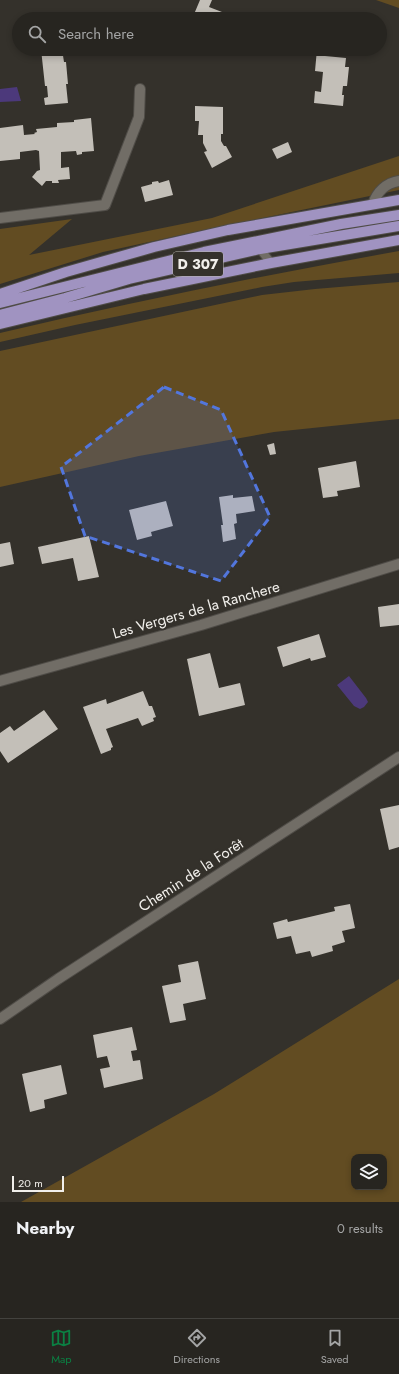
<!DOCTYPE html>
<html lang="en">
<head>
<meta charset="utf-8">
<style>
  :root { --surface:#272520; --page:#2f2d29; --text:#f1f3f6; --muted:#a4a5a5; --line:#43423e; --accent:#0b8043 }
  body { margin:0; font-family:Jost,sans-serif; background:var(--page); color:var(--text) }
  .controls { position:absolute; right:12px; bottom:12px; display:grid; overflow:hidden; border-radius:8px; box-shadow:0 2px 6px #0003 }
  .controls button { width:36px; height:36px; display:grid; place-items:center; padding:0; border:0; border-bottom:1px solid var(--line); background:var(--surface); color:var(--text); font:20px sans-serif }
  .scale { position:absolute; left:12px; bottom:10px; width:52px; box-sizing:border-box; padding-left:4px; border:2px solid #f1efeb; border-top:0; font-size:11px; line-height:14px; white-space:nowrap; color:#f1efeb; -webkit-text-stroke:3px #34312b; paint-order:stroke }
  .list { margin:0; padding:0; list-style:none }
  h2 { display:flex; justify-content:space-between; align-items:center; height:52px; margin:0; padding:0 16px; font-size:17px }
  h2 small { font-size:13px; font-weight:400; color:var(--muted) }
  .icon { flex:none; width:22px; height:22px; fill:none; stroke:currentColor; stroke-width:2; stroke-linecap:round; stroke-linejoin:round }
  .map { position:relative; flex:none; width:399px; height:1202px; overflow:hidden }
  .search { position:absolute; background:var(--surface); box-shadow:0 2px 6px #0003; left:12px; right:12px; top:12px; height:44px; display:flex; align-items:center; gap:10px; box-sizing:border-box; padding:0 14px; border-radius:22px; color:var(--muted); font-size:15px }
  .sheet { height:116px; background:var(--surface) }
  nav { display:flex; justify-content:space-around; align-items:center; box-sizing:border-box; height:56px; border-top:1px solid var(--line); background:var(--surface); font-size:11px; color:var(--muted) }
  nav a { display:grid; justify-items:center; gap:2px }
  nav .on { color:var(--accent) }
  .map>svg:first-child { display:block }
  .green { fill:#624c22; fill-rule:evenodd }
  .water { fill:#4c397b }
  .building { fill:#c3bfb8 }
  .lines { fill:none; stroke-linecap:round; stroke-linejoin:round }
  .lane-casing { stroke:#4f4c47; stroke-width:10 }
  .street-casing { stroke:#4f4c47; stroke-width:12 }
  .primary-casing { stroke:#4f4c47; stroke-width:12 }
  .lane { stroke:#716d66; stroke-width:8 }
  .street { stroke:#716d66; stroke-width:10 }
  .primary { stroke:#a093c1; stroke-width:10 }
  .marked { fill:#5276dd; fill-opacity:0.2; stroke:#5276dd; stroke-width:3; stroke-dasharray:8 5; stroke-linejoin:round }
  .labels { text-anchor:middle; stroke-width:4; stroke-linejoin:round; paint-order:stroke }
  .shield { fill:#34312b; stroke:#b8b6b1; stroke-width:1 }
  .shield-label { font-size:14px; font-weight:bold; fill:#f1efeb }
  .street-label { font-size:15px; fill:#f1efeb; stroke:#34312b }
</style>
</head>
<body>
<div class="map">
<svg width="399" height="1202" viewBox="0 0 399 1202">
  <rect width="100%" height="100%" fill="#34312b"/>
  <!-- green -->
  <path class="green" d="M376,0H399V8Z
    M399,156V190L195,232L103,252L0,284V229L72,219L29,255L212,218Z
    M399,251V273L294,282L262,287L75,325L0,342V333C132,302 265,275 399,251Z
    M399,282V419L274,432L139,456L0,487V351L262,295L315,289Z
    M399,979V1202H21L214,1094ZM354,1157H384V1187H354Z"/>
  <!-- water -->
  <path class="water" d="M17,87L21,101L0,102V89Z
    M349,676L366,698L368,702L364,707L360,709L354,706L337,685Z"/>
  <!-- building -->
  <path class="building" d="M200,0H212L209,7L235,17L234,19H192Z
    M41,49H62L64,62H66L68,84H66L68,103L45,105L44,98L48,97L47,86H45Z
    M317,49H325V56L346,58L345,67H349L347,86H343L342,95H344L343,106L314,103L315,91L321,92L323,72L315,71Z
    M195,106L223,107V134H221V141L224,146H226L232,157L212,168L204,152L207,151L203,143V135H198L199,121H195Z
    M91,118L94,151L82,152V154L77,155L76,151L61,152V168L69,167L70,179L58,180L59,183H52V181H46L42,186L32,177L37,171L40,170L39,151L36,150L20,152V159L0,161V128L23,125L24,135L35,134L34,133L37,132L36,129L57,127V123L74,122V120Z
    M288,142L292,152L277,159L272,149Z
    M169,180L173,195L145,202L141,187L152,184V182L158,181L159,183Z
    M274,443L276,454L270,455L267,445Z
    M356,461L360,487L337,491L338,496L323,498L318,468Z
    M233,495V498L252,496L255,511L236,514L237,523L234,524L236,539L223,542L221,525H223L219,497Z
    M166,501L173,526L151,532L152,536L137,540L129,510Z
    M89,536L99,577L78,581L73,558L42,564L38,547Z
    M10,542L14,564L0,567V544Z
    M399,604V625L380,627L378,607Z
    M319,634L326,657L311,661L310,658L283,667L277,647Z
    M210,653L219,688L240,683L245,705L199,716L187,659Z
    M143,691L149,706H152L156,717L153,718L154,721L142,726L138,718L106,729L113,747L111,748V750L101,754L83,707L106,699L107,704Z
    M44,710L58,729L8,763L0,751V733L10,726L14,731Z
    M399,805V847L389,850L380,809Z
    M350,904L355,928L342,931L345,942L332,946L333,951L312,957L310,951L296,954L291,936L277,939L273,923L287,919L288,922L335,911L334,907Z
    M198,961L206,999L183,1004L186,1020L170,1023L162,986L181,982L178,965Z
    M132,1027L137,1050L131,1051L133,1061L140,1060L143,1079L104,1088L100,1069L110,1067L107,1056L97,1058L93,1035Z
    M61,1065L67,1094L44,1100L45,1108L30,1112L22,1074Z"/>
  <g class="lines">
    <!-- lane casing -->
    <g class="lane-casing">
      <path id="lane" d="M260,249L271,263"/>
    </g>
    <!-- street casing -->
    <g class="street-casing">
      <path id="street" d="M373,204C377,192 386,183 399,181
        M0,218L105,205L139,117L140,89
        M0,681L201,625L399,564
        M0,1019L58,979L399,757"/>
    </g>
    <!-- primary casing -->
    <g class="primary-casing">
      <path id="primary" d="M0,294L66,272L154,247L228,230L399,200
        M0,303L204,252L341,224L399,215
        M0,315L65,298L129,279L260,249L399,226
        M0,324L144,289L271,263L399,240"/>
    </g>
    <!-- lane -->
    <use href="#lane" class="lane"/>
    <!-- street -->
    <use href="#street" class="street"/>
    <!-- primary -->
    <use href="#primary" class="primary"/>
  </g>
  <!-- marked area -->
  <path class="marked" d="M164,387L221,410L270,517L221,581L85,536L61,467Z"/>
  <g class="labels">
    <!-- shield labels -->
    <rect class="shield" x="173" y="252" width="50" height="24" rx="3"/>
    <g class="shield-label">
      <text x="198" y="269">D 307</text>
    </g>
    <!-- street labels -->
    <g class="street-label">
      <text transform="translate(196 610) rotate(-16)" y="5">Les Vergers de la Ranchere</text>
      <text transform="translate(191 875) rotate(-33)" y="5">Chemin de la Forêt</text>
    </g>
  </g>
</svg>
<div class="controls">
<button><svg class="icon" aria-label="layers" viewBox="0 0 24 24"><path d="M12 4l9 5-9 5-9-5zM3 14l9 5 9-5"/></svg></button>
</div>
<div class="scale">20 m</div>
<div class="search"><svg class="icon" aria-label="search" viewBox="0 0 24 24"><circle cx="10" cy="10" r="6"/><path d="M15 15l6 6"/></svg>Search here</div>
</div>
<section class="sheet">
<h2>Nearby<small>0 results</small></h2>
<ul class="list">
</ul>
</section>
<nav>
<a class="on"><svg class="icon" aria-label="map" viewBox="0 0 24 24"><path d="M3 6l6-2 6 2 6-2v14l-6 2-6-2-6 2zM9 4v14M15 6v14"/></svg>Map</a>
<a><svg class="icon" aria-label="directions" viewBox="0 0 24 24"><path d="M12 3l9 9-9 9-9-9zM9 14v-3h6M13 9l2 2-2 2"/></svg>Directions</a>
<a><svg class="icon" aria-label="saved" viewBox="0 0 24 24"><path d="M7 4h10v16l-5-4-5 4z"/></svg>Saved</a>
</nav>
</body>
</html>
